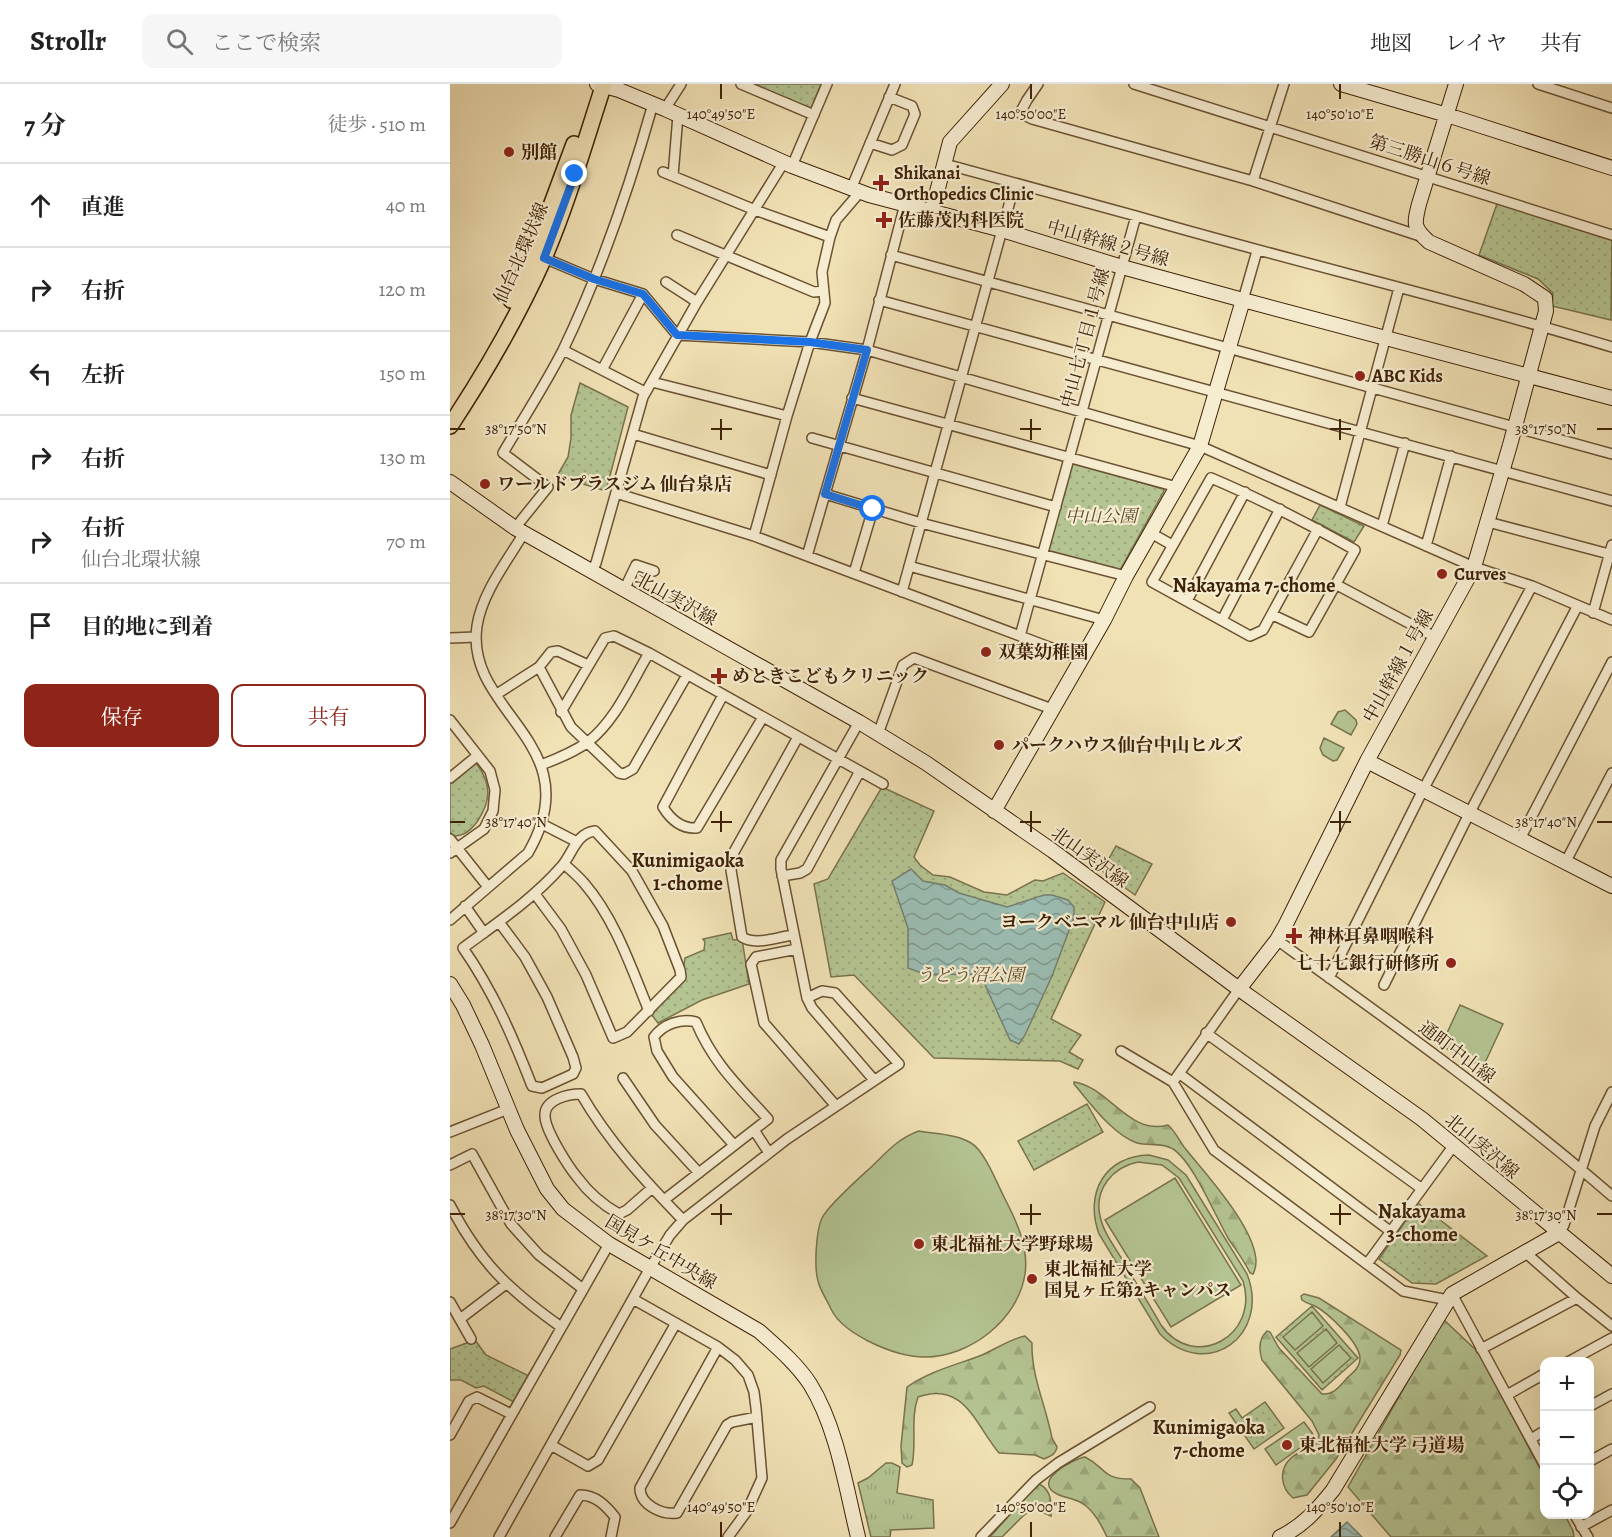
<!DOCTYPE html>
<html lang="ja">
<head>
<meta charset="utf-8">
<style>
  :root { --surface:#fff; --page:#f6f6f6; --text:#222; --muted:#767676; --line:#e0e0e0; --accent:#8f2418 }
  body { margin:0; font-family:Alegreya,"Noto Serif JP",serif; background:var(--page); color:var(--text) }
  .controls { position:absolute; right:18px; bottom:18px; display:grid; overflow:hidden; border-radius:12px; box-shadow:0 6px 24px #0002 }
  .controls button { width:54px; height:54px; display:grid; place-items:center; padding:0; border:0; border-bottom:2px solid var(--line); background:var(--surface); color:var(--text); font:30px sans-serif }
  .stop { position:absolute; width:18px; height:18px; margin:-14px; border:4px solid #1a73e8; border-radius:50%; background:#fff }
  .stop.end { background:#1a73e8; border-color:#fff; box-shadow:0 2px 6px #0008 }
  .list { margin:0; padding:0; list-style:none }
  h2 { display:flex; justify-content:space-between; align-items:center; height:78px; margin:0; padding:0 24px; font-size:26px }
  h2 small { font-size:20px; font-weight:400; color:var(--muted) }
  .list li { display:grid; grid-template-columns:39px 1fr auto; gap:18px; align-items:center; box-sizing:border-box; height:84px; padding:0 24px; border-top:2px solid var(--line) }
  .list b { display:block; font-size:22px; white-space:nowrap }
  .list p { margin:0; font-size:20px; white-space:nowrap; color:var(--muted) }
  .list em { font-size:20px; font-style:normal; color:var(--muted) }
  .actions { display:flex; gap:12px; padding:18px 24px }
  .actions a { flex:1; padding:14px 0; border:2px solid var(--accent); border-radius:12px; text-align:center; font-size:21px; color:var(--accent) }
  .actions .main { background:var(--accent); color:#fff }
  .icon { flex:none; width:33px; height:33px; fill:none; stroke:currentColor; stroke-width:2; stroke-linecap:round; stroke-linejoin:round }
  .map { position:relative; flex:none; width:1162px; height:1453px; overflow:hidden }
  header { display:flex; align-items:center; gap:36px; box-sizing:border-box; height:84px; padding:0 30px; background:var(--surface); border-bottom:2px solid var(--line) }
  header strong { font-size:28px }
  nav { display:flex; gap:33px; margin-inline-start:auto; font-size:21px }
  .search { width:420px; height:54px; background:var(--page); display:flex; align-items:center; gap:15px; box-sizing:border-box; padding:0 21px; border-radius:12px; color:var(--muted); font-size:22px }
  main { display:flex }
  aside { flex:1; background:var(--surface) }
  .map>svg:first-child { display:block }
  .grass { fill:url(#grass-tufts); stroke:#79734c; stroke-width:1.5 }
  .forest { fill:url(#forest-firs); stroke:#79734c; stroke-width:1.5 }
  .park { fill:url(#park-dots); stroke:#79734c; stroke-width:1.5 }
  .garden { fill:#b4c492; stroke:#79734c; stroke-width:1.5; fill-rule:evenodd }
  .water { fill:url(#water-waves); stroke:#767f6d; stroke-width:1.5 }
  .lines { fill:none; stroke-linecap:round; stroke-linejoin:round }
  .street-casing { stroke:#6b5232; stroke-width:12 }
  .secondary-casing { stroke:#3e2206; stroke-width:16 }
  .primary-casing { stroke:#3e2206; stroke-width:18 }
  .street { stroke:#f6ecd0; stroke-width:9 }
  .secondary { stroke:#f6ecd0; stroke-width:14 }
  .primary { stroke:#f1e2b6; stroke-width:15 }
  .route { stroke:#1a73e8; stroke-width:8 }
  .ticks { fill:none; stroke:#3e2206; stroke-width:2 }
  .poi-dot { fill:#8f2418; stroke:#f6ecd0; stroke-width:2 }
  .labels { text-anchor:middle; stroke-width:4.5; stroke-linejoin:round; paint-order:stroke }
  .poi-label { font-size:18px; font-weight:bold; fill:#3e2206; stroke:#f6ecd0; text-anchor:start }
  .street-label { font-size:18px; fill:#3e2206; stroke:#f6ecd0 }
  .park-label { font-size:18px; font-style:italic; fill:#5c4a29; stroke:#f6ecd0 }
  .neighbourhood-label { font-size:20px; font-weight:bold; fill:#3e2206; stroke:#f6ecd0 }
  .ticks-label { font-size:15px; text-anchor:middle; fill:#3e2206; stroke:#f6ecd0; stroke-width:4.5; stroke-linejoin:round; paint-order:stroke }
</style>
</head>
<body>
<header>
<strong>Strollr</strong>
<div class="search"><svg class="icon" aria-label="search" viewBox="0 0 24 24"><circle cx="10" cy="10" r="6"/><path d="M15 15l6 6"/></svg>ここで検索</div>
<nav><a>地図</a><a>レイヤ</a><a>共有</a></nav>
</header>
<main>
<aside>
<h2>7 分<small>徒歩 · 510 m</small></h2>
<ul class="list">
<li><svg class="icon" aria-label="ahead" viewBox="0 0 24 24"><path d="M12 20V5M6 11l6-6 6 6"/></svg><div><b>直進</b></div><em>40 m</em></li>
<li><svg class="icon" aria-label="right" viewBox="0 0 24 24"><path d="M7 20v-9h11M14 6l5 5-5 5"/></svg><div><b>右折</b></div><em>120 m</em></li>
<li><svg class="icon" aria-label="left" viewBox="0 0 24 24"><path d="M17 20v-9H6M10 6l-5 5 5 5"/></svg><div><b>左折</b></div><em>150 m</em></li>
<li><svg class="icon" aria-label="right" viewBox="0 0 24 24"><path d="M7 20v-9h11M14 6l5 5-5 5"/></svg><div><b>右折</b></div><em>130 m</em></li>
<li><svg class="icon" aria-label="right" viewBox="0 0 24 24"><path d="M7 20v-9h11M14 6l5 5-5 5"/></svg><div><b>右折</b><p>仙台北環状線</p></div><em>70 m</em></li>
<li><svg class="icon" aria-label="arrive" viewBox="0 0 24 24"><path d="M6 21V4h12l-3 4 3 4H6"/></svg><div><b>目的地に到着</b></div></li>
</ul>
<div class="actions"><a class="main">保存</a><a>共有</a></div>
</aside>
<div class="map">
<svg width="1162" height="1453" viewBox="0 0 1162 1453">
  <defs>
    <pattern id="grass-tufts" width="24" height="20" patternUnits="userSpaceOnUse" patternTransform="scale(1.5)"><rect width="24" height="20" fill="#b4c492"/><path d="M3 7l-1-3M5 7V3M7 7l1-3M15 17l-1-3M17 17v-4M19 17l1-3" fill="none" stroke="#9ca87c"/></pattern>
    <pattern id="forest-firs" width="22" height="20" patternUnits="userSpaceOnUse" patternTransform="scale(1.5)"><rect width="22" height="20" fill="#b4c492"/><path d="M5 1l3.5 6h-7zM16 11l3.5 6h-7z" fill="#9ca87c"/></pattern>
    <pattern id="park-dots" width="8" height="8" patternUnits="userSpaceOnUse" patternTransform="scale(1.5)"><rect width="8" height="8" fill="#b4c492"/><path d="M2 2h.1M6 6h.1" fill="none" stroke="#9ca87c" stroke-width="1.8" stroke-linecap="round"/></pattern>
    <pattern id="water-waves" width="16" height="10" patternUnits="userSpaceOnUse" patternTransform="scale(1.5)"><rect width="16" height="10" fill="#9bbdb2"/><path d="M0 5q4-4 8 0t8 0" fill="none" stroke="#80998f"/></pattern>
  </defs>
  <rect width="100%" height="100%" fill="#f1e2b6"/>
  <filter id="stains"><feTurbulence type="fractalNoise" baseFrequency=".00333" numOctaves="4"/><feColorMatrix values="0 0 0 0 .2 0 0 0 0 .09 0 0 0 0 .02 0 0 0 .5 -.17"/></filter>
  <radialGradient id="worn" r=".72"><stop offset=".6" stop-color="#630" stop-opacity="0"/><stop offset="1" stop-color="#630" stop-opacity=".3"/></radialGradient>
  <!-- grass -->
  <path class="grass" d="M436,1379H442L450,1383L447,1409L483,1416L484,1444L441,1446L440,1453H421L408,1399L418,1394Z"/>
  <!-- forest -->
  <path class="forest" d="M624,998C659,1003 679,1052 718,1041C725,1047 729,1056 734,1063C753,1087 821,1159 803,1190L800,1189C794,1176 785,1165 778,1154C765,1131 743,1078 723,1065C713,1058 698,1062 687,1059C663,1051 640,1019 624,1000Z
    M854,1210L869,1214L951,1266L950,1271L886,1375L857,1411L843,1414C831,1404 828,1386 841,1374C848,1368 859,1364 867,1359L869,1351L862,1337L812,1276C809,1266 808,1255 817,1247L820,1248L829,1264L872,1310C884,1311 890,1302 898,1293C904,1288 910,1283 910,1274C909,1258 878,1229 865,1222C860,1220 856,1219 852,1216L851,1212Z
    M993,1235L1028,1268L1094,1392V1430L1115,1431L1123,1447L1124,1453H941L898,1403Z
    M575,1252L582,1259C581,1292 596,1322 602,1354L607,1363C606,1370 601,1372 594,1375L585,1371L549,1369C526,1342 514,1296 468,1313C460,1335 467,1359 462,1381L457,1383L452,1379L451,1362L457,1303C480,1287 506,1281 532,1271C546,1265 560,1255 575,1252Z
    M635,1373C657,1384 651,1395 681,1395L690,1404L709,1453H657C652,1442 646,1430 636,1422C627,1414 617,1415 607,1410C581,1397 623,1375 635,1373Z
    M589,1400C602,1406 601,1419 601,1432L594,1429L592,1422L588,1421L573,1432L552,1453H540L581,1407Z"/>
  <!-- park -->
  <path class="park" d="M301,0H371L362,23L355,25Z
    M1048,117L1162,154L1161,236L1102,222L1103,209L1088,195L1029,171Z
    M130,299L178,323L156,407L107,392L118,373L121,354V331Z
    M624,379L713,405L714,407L670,486L598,469L597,466L621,381Z
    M870,421L914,442L904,458L862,436Z
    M27,680C42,701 41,717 27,738C20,747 14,752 3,752L0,748V698L19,682Z
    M432,703L484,727L464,773L470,781L483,791L500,793L534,808L557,811L585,796L593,797L613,789L655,818L601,935L631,951L619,968L633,976L628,985L610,977L484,974L404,891L381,893L364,800L378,795Z
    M666,762L702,780L685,811L652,787Z
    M281,849L283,856L292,855L299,900L252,916L208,939L201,930L232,896L235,874L254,866L255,858L253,855Z
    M637,1020L653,1048L584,1086L568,1057Z
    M968,1119L1037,1172L986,1200L962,1199L929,1175Z
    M862,1222L908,1274L872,1306L826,1253Z
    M25,1256L36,1271L79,1292L64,1318L34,1302L26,1304L11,1296H0V1265Z
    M815,1318L834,1344L804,1365L779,1329L786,1325L792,1334Z"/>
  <!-- garden -->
  <path class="garden" d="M895,626L906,636L907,640L901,651L881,640L888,628Z
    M874,654L894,664L887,676L883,677L873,671L870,664Z
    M1010,921L1053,940L1033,983L991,962Z
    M469,1047C485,1050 507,1050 521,1059C534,1066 547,1099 554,1113C566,1136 579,1163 575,1190C568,1236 520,1273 475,1273C455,1273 436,1266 418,1257C405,1250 388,1240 381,1225C377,1216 370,1206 368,1197C364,1183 366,1147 372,1134C378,1122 408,1095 419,1085C435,1070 448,1054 469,1047Z
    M699,1071L718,1076L736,1091L797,1190C821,1251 757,1298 710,1250L649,1150C634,1109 655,1072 699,1071ZM688,1078L712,1081L729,1094L793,1197C810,1252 744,1288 711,1241C699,1220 686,1199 673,1177C665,1163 653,1148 650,1132C644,1105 663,1083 688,1078Z
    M725,1094L791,1201L721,1243L655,1136Z
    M862,1228L873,1242L845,1266L833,1253Z
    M876,1245L887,1259L859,1283L847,1269Z
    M889,1261L901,1274L873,1299L861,1285Z
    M854,1338L865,1353L826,1381L815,1365Z"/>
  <!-- water -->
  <path class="water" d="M461,785L473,797L495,801L509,809L557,823L594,811H602L618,816L624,823V833L602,892L575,951L569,960L560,956L531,892L518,890L477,891L458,884V844L442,797Z
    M897,1438L912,1453H881Z"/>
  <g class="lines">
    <!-- street casing -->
    <g class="street-casing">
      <path id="street" d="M291,0L364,31
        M588,0L577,16L570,29L582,35L803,97L973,153
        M684,0L1162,151
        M1088,0L1162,24
        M215,25L231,0
        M420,59L442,66L452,61L465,30L462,22L439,13
        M495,80L686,132
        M342,82L377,0
        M213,88L305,126L380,153
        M223,92L228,31
        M803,97L834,0
        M401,105L445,0
        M227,151L364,208L373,207
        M441,171L1162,370
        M94,174L144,195L193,210L227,251L360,258L417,266L750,362L1024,483L1082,502L1162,536
        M216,198L247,218
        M429,216L1162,417
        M793,216L807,167
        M113,266L195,308
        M152,286L193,210
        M202,298L337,332
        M402,314L727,403
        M183,350L321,391
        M362,354L606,423
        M166,409L304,452L570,552
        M375,410L471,439L676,492
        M890,423L949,204
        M1038,438L1159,470
        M932,442L955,359
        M65,444L98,403L53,369C73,335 95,301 113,266C151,187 179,105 203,20
        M701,449L722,461
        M304,452L337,332L360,258L375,219L372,188L380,153L386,136L410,108
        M976,462L1001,372
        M357,472L417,266L455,120
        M459,482L654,536
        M141,488L146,479L193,313L247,218L334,78
        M404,489L423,425
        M887,501L985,553
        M174,506L186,481L204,487
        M452,508L565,99
        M737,517L795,408
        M1143,529L1162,461
        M823,531L859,548L905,466C857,439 811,415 761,394L702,498L800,552L813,546L868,445
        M772,536L830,425
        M0,554L26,553
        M631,575L570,552L686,132C844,178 1005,215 1162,263
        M89,583L121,643L169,689L174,690L183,685L237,591
        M47,610L89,583L101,568L108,567L138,581
        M273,611L213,723C221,736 232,745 247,744L313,633
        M111,628L155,554L164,552L199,569L433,700
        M0,636L40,687L45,706L43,727L34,745L0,769
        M409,638L331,776V785L357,914L362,924L424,996
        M428,650L453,581L464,574L602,625
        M91,681C107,675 124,668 138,658C166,636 181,599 199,569
        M0,694L27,672
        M92,740L127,758
        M0,755L38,803
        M1070,755L1162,578
        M1115,779L1162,689
        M114,780C121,786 128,792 134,799C165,835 181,883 199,927
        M332,792L350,789L357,785L410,687
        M15,822L34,849
        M0,836L78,769C142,659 14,629 27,542C32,509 57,477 74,449
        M49,838L75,873L97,913L123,973L126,984L123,990L92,1004L82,1002C63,953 43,907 13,864C47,839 83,815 111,783C122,771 126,749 145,747L182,787L213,842L230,886L231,893L177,948L163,954L136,891L111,845L85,810
        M343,851C328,853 306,862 292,853L281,786L284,768L348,653
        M827,856C941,938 1056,1020 1162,1112
        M347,865L306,873L301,880L314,939L386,1022
        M879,894L973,706L1082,502
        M934,901L1019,730L1127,523
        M756,949L972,1105
        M671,967L723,998L789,905
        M730,990L940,1147
        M173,994L205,1041L249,1089
        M723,998L764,1066L953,1207L998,1216
        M304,1046L319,1069
        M0,1048L58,1025
        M0,1081L22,1070L61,1140L89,1171L133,1205
        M202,1104L177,1126L169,1130C153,1121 138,1108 127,1093C118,1082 95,1046 95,1032C94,1015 119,1010 131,1010C159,1058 195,1097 233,1136
        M214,1116L318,1035C289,1003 263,979 246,938C231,934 213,940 204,953L207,967L223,993L284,1061
        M0,1121C30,1179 59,1206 111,1243
        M1109,1149L1114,1141L1145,1042L1162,1008
        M1076,1169L1127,1214L1162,1242
        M917,1180L1004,1061
        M1002,1210L1094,1380
        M183,1215L268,1263L285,1276L298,1291L304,1308L306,1324L312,1394L297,1427L278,1453
        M0,1218L21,1255
        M10,1235L56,1200
        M268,1263L190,1404C190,1421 212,1431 227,1429L277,1341L282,1338L307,1333
        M1031,1265L1127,1214
        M1118,1278L1162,1254
        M1057,1311L1094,1290
        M1140,1322L1162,1310
        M0,1351L19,1317L27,1313L61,1330
        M1081,1355L1094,1347
        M101,1361L138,1382L148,1376L226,1239
        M1140,1377L1162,1365
        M1124,1430L1138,1453
        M0,1439L159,1160
        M1131,1443L1162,1426
        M49,1453L200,1184L220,1151L233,1136L337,1055L449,980L385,909L372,907L357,914
        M105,1453L130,1411C146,1411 156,1422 165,1433L161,1453
        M531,1453L586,1396L608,1379L700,1323"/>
    </g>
    <!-- secondary casing -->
    <g class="secondary-casing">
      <path id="secondary" d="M147,0L169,6L215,25L342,82L419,111L552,146L672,183L793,216L1162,314
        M891,0L997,31L1162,84
        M1006,0L969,120C964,140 963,144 979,158L1074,200L1095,214L1096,227L1060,361L1024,483L917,677L1162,802
        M482,127L500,58L552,0
        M0,398L65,444L409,638L476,679L603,767L789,905L972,1035L1162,1192
        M544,727L654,536L676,492L750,362L793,216
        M0,900L13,921L32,961L67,1046L97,1105L113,1125L159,1160L309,1247C327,1263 347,1280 360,1300C387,1343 396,1404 408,1453
        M789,905L827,856L835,842L917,677
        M830,1453C853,1442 867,1426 883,1406L1002,1210L1109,1149"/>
    </g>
    <!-- primary casing -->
    <g class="primary-casing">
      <path id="primary" d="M61,216L85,165L124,60
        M0,342C35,289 68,232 94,174C118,118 135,58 154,0"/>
    </g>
    <!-- street -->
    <use href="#street" class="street"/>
    <!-- secondary -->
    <use href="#secondary" class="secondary"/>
    <!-- primary -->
    <use href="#primary" class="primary"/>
  </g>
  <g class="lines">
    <!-- route -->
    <path class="route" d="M125,90L94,174L144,195L193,210L227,251L360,258L417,266L375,410L423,425"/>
  </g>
  <!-- ticks -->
  <path class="ticks" d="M271,0V15M581,0V15M890,0V15M271,335V356M581,335V356M890,335V356M0,345H15M261,345H282M570,345H591M880,345H901M1147,345H1162M271,727V748M581,727V748M890,727V748M0,738H15M261,738H282M570,738H591M880,738H901M1147,738H1162M271,1120V1141M581,1120V1141M890,1120V1141M0,1130H15M261,1130H282M570,1130H591M880,1130H901M1147,1130H1162M271,1438V1453M581,1438V1453M890,1438V1453"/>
  <!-- markers -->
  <g class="poi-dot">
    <circle cx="59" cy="68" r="6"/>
    <path d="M428 90h6v6h6v6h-6v6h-6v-6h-6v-6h6z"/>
    <path d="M431 127h6v6h6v6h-6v6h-6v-6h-6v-6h6z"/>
    <circle cx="910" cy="292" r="6"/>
    <circle cx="35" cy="400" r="6"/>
    <circle cx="992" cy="490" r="6"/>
    <circle cx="536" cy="568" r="6"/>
    <path d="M266 583h6v6h6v6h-6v6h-6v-6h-6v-6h6z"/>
    <circle cx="549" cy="661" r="6"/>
    <circle cx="781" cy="838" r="6"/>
    <path d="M841 843h6v6h6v6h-6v6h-6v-6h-6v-6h6z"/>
    <circle cx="1001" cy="879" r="6"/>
    <circle cx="469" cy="1160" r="6"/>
    <circle cx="582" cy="1195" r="6"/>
    <circle cx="837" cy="1361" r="6"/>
  </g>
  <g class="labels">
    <!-- poi labels -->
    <g class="poi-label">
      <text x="71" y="74">別館</text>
      <text x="444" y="95">Shikanai<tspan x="444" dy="21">Orthopedics Clinic</tspan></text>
      <text x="448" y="142">佐藤茂内科医院</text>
      <text x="922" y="298">ABC Kids</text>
      <text x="47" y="406">ワールドプラスジム 仙台泉店</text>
      <text x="1004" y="496">Curves</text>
      <text x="548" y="574">双葉幼稚園</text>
      <text x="282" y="598">めときこどもクリニック</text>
      <text x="561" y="667">パークハウス仙台中山ヒルズ</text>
      <text x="769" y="844" text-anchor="end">ヨークベニマル 仙台中山店</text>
      <text x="858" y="858">神林耳鼻咽喉科</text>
      <text x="989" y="885" text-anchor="end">七十七銀行研修所</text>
      <text x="481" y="1166">東北福祉大学野球場</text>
      <text x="594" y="1191">東北福祉大学<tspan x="594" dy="21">国見ヶ丘第2キャンパス</tspan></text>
      <text x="849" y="1367">東北福祉大学 弓道場</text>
    </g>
    <!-- street labels -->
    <g class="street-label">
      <text transform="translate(980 76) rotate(18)" y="6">第三勝山６号線</text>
      <text transform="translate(658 159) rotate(16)" y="6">中山幹線２号線</text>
      <text transform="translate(71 169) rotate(-66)" y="6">仙台北環状線</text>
      <text transform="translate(635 254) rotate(-75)" y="6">中山七丁目１号線</text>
      <text transform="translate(226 515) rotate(29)" y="6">北山実沢線</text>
      <text transform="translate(948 582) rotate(-61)" y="6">中山幹線１号線</text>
      <text transform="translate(640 773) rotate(36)" y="6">北山実沢線</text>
      <text transform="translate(1007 968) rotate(37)" y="6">通町中山線</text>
      <text transform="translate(1032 1062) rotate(40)" y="6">北山実沢線</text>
      <text transform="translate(211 1168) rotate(31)" y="6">国見ケ丘中央線</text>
    </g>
    <!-- park labels -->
    <g class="park-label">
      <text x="651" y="438">中山公園</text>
      <text x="520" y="897">うどう沼公園</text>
    </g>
    <!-- neighbourhood labels -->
    <g class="neighbourhood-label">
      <text x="804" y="508">Nakayama 7-chome</text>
      <text x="238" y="783">Kunimigaoka<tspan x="238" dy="23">1-chome</tspan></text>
      <text x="972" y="1134">Nakayama<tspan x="972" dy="23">3-chome</tspan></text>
      <text x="759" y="1350">Kunimigaoka<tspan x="759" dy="23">7-chome</tspan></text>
    </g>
  </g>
  <g class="ticks-label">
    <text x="271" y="35">140°49'50"E</text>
    <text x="581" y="35">140°50'00"E</text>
    <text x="890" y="35">140°50'10"E</text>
    <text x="66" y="350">38°17'50"N</text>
    <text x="1096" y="350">38°17'50"N</text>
    <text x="66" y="743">38°17'40"N</text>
    <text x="1096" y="743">38°17'40"N</text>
    <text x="66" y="1136">38°17'30"N</text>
    <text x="1096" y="1136">38°17'30"N</text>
    <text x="271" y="1428">140°49'50"E</text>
    <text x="581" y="1428">140°50'00"E</text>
    <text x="890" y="1428">140°50'10"E</text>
  </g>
  <rect width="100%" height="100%" filter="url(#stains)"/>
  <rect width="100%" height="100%" fill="url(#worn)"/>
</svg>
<div class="controls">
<button>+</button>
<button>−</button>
<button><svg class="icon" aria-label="locate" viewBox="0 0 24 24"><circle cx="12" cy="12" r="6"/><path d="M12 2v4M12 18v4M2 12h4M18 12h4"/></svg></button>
</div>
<div class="stop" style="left:423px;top:425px"></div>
<div class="stop end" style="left:125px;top:90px"></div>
</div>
</main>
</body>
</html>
